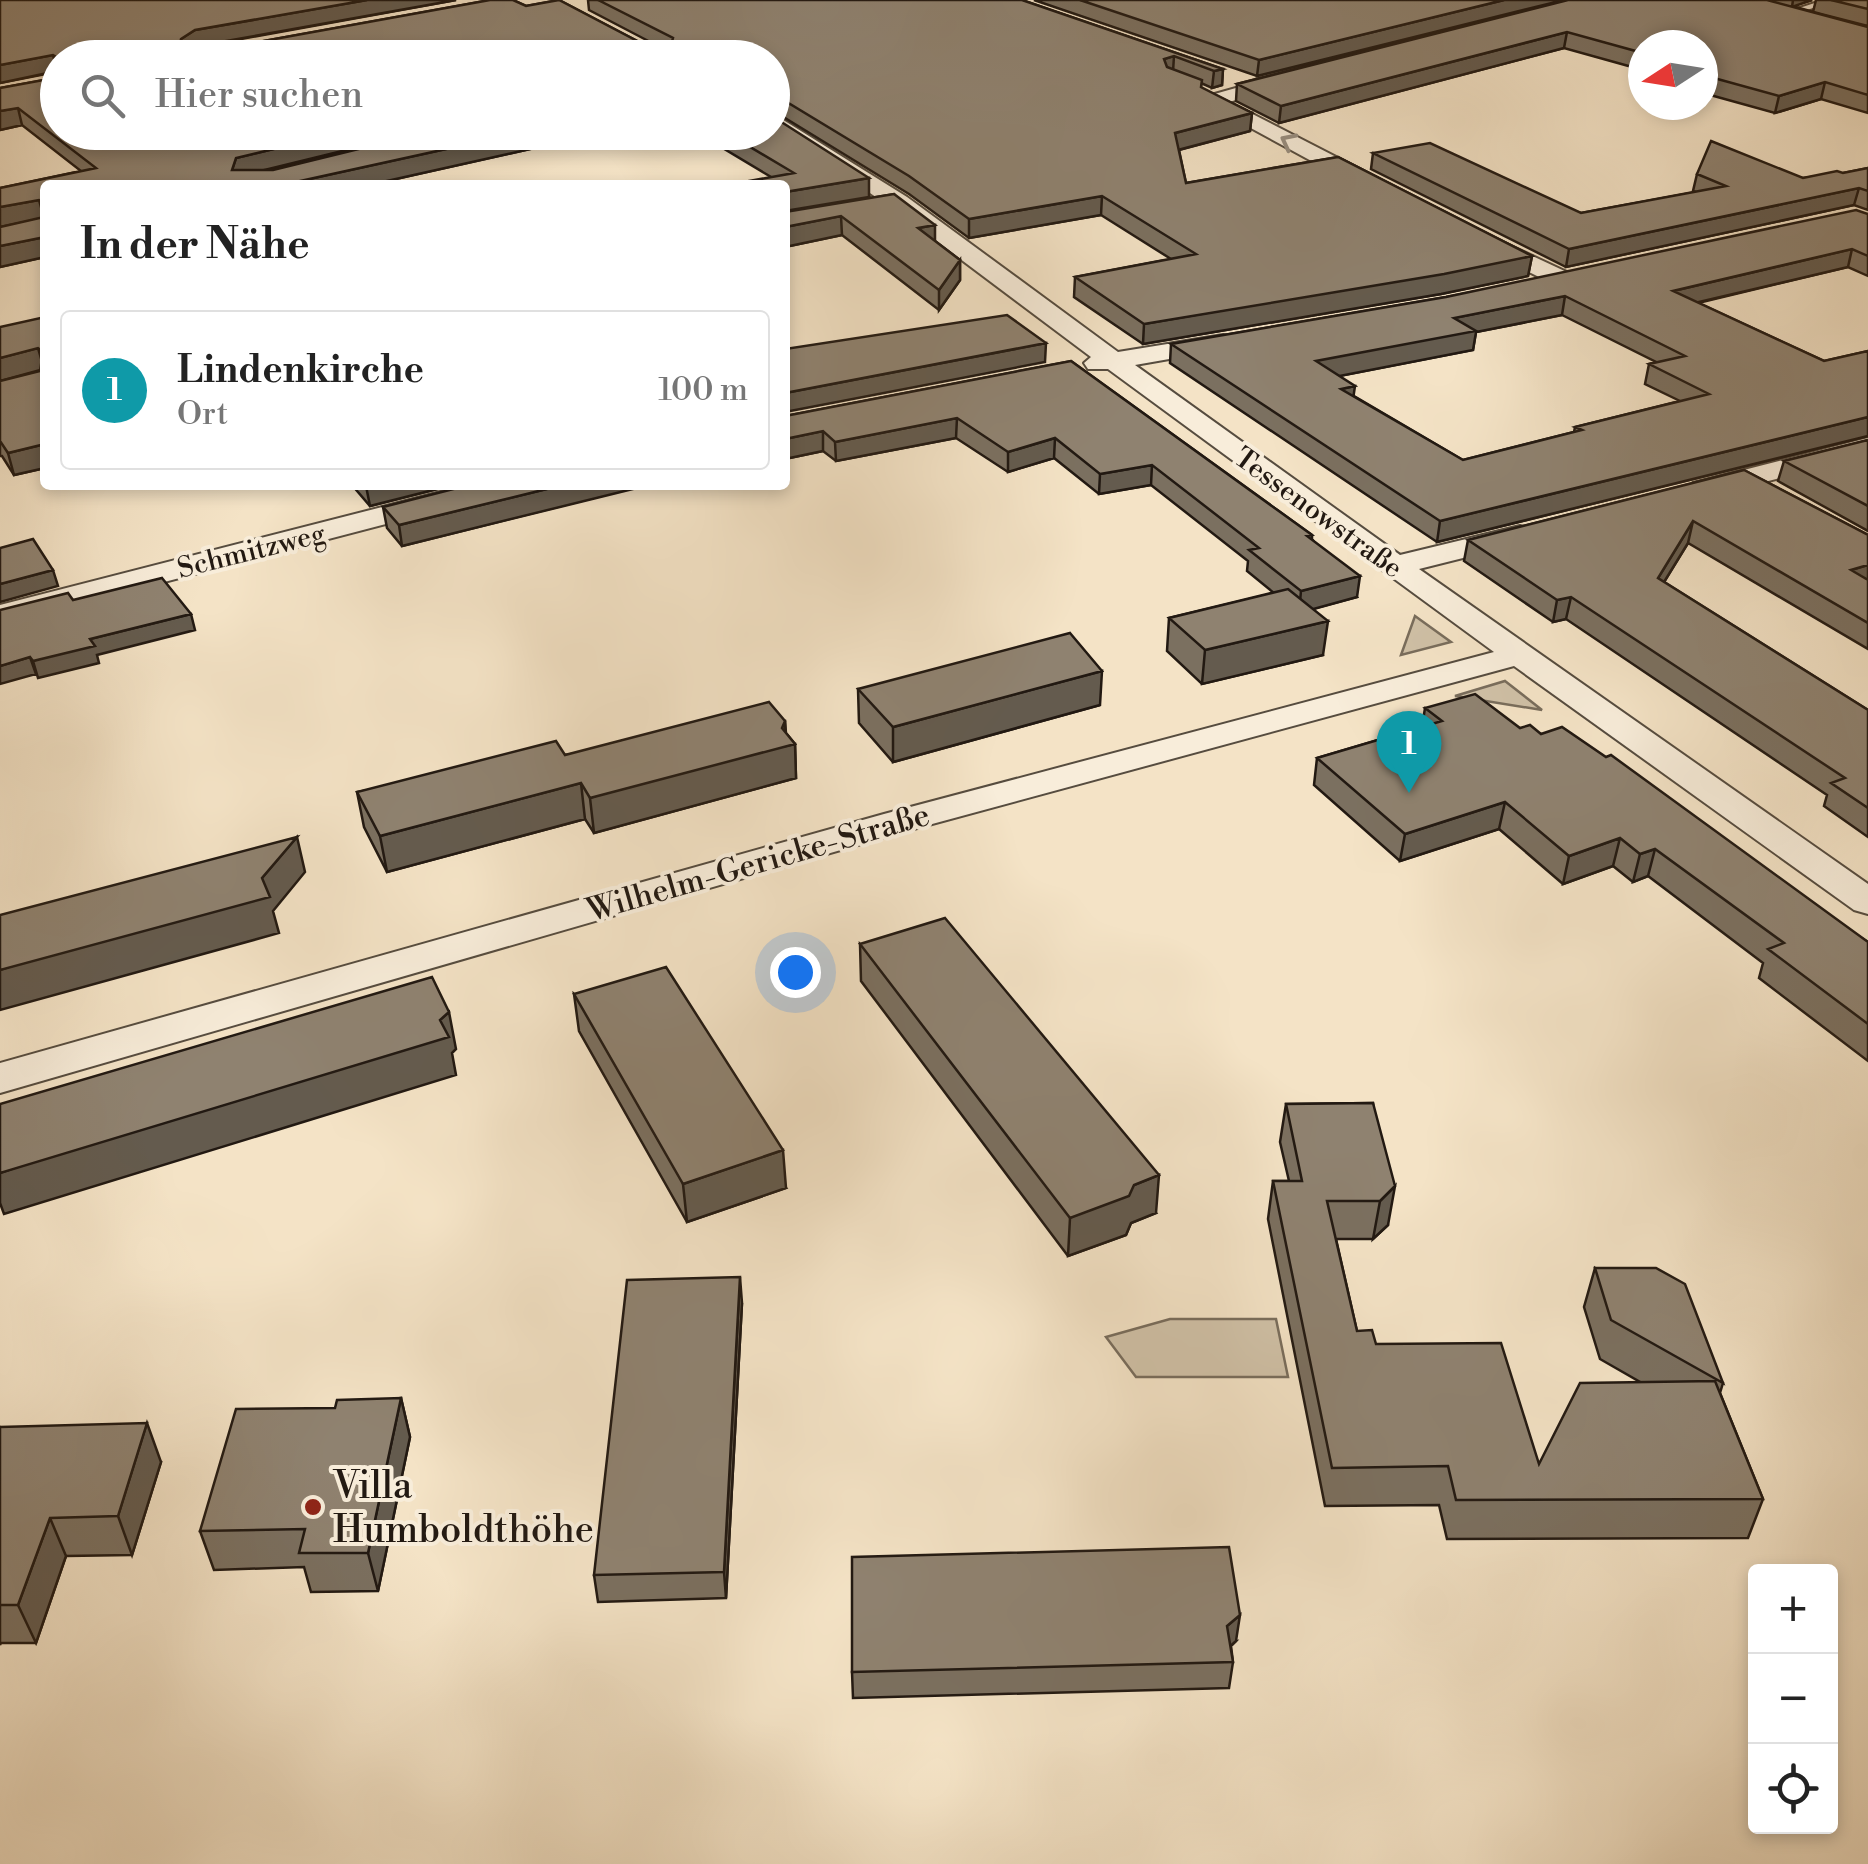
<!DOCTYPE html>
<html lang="de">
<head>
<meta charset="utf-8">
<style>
  :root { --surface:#fff; --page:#f2f2f2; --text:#222; --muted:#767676; --line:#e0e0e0; --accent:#8f2418 }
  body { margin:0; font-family:"Libre Bodoni",serif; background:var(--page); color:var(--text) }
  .controls { position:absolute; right:30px; bottom:30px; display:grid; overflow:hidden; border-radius:10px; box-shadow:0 5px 15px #0003 }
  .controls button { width:90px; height:90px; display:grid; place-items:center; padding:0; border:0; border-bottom:2px solid var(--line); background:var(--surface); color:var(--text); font:50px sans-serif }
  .compass { position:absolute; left:1628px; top:30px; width:90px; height:90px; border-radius:50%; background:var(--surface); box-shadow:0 5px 15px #0003; rotate:258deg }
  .you { position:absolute; left:795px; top:972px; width:35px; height:35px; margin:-25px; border:8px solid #fff; border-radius:50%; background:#1a73e8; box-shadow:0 0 0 15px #1a73e833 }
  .badge { display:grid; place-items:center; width:65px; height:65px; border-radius:50%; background:var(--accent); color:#fff; font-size:32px; font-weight:700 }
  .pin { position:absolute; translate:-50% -82px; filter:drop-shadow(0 2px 5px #0008) }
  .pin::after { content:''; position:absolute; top:52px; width:35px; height:30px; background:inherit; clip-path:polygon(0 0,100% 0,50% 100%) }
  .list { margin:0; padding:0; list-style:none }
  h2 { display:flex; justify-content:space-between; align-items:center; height:130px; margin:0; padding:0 40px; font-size:42px }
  h2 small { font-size:32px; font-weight:400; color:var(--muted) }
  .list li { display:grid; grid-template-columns:65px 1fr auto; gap:30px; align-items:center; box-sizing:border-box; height:160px; margin:0 20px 20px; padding:0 20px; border:2px solid var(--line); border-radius:10px }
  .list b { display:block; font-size:38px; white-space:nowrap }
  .list p { margin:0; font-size:32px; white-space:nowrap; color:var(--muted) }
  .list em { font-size:32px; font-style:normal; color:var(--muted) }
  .icon { flex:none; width:55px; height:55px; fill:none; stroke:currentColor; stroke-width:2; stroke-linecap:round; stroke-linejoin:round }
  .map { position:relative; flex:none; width:1868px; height:1864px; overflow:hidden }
  .search { position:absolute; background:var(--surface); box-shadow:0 5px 15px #0003; left:40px; top:40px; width:750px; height:110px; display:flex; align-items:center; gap:25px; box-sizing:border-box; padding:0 35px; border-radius:55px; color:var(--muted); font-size:38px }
  .panel { position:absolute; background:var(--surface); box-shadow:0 5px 15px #0003; left:40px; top:180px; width:750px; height:310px; border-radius:10px }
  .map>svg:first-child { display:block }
  .green { fill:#d0c1a7; stroke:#796d5c; stroke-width:2.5 }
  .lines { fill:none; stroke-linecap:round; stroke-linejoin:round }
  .lane-casing { stroke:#564c3f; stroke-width:4 }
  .street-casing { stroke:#564c3f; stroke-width:4 }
  .lane { fill:#f8edda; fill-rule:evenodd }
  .street { fill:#f8edda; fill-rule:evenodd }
  .wall { fill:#7b7060; stroke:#221912; stroke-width:2.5; fill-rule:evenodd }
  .shaded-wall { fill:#645b4e; stroke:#221912; stroke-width:2.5 }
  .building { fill:#8f8270; stroke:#221912; stroke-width:2.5; fill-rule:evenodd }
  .oneway { stroke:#988e80 }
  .poi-dot { fill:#8f2418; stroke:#f8edda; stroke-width:4 }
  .labels { text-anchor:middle; stroke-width:8; stroke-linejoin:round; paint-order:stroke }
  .far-street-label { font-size:28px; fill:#221912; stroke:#f8edda }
  .street-label { font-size:32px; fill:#221912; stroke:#f8edda }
  .near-poi-label { font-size:38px; fill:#221912; stroke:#f8edda; text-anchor:start }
</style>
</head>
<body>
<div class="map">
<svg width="1868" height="1864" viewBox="0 0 1868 1864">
  <rect width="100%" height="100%" fill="#f4e3c6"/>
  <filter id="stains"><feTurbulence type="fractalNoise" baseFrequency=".002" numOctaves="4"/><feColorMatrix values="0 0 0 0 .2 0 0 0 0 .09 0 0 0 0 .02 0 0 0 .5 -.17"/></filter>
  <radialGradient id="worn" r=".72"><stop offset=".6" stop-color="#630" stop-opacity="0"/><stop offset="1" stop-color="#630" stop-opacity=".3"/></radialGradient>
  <!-- green -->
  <path class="green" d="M1415,616L1451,642L1401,655Z
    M1505,681L1542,710L1455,696Z
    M1170,1319H1276L1288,1377H1136L1106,1337Z"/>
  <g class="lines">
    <!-- lane casing -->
    <g class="lane-casing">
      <path id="lane" d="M1824,0H1838L1785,17L1781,14Z"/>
    </g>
    <!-- street casing -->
    <g class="street-casing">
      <path id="street" d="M1289,73L1299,79L1296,83L1229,102L1379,179L1382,184L1379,189H1363L1201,101L1204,97Z
        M772,113L907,197L1118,352L1223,335L1232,338L1236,343L1232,348L1135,365L1400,555L1520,526L1531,529L1535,535L1531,541L1419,569L1868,884V914L1854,910L1514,666L910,830L0,1093V1063L884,814L1494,652L1108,369H1088L1084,363L1091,357L891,207L772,128Z
        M1481,232L1571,274L1574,279L1571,284H1553L1473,244L1469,239Z
        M1868,438V455L1703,498L1693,495L1688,489L1693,483Z
        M468,485H517L512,491L0,625V605Z"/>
    </g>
    <!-- lane -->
    <use href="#lane" class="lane"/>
    <!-- street -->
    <use href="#street" class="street"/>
  </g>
  <!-- wall -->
  <path class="wall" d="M0,0H456L208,45H242L490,0H513L526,6L559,0L645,45H656L589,10L588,0H1022L1223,69L1222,85L1212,88L1201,83V88L1252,113L1250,131L1179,150L1186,183L1338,157L1532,256L1528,276L1441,294L1143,344L1074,297L1075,277L1171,259L1101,215L969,238L909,194L772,110V58H58V132H420L266,170H273L428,132H606L369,185H45V257L0,267V227L8,225L0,227V188L81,171L22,125L0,130V88L55,78L56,72L0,83Z
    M1034,0H1564L1257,76Z
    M1568,0H1812L1792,6L1868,27V113L1821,99L1775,113L1703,93V45H1643V70L1564,48L1279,123L1236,101L1237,84Z
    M1816,0H1868V26L1813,12Z
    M696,132H772L869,197L785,211V192L771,177Z
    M1373,153L1581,213L1696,192L1693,191L1697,174L1803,178L1843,173L1868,168V210L1854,205L1566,267L1371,169Z
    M894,194L935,241L960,260V280L939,310L842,235L785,247V212Z
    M1868,214V276L1848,267L1698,303L1824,361L1868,351V436L1437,542L1170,363L1171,344L1446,297ZM1562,315L1656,362L1649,364L1645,384L1680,401L1575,427L1574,432L1463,460L1354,396L1339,376L1473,350L1476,332Z
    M45,317V468L14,475L2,456H0V381L40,370L0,381Z
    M1071,361L1312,535V539L1357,597L1312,609L1323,655L1202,684L1167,651L1169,618L1274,593L1247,571L1248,561L1151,485L1099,494L1054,458L1008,472L956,438L836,461L823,451L785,459V416Z
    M1868,440V531L1778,481L1784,461Z
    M1744,470L1868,535V649L1688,543L1664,582L1868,710V837L1824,806L1827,795L1566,619L1553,622L1464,561L1468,540Z
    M352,485H453L370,506Z
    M637,487L402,546L387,528L383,507Z
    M858,689L1100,705L893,762L859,723Z
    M1425,708L1541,734L1868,942V1061L1759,978L1763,963L1648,876L1633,882L1613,866L1563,884L1499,829L1400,861L1314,785L1317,758L1422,727Z
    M785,721L786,733L795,744L796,778L594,833L585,819L387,872L364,827L357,792L565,755Z
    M860,944L1156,1213L1131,1223L1126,1235L1068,1256L861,981Z
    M574,994L786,1188L687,1222L579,1031Z
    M1373,1103L1388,1225L1373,1239H1336L1357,1331L1539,1464L1640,1382L1600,1359L1584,1307L1595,1268L1723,1383L1720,1393L1763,1499L1748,1538L1447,1539L1439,1505L1325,1506L1268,1219L1273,1181H1289L1280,1142L1286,1104Z
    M742,1303L726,1598L598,1602L594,1575Z
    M401,1398L410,1437L378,1591L311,1592L304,1567L214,1570L200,1531L335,1408Z
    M0,1427L161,1462L132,1555L66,1556L36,1643H1L0,1645Z
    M1236,1641L1231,1646L1233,1662L1229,1688L853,1698L852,1672Z"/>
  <!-- shaded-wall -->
  <path class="shaded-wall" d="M367,0H456L198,46L180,44L181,39L195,30Z
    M1504,0H1564L1257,76L1259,60Z
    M1793,0H1812L1792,7Z
    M1567,32L1564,48L1279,123L1281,106Z
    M53,55L57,71L0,83V65Z
    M1174,56L1173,72L1163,76L1164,59Z
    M1223,69L1222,85L1212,88L1214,71Z
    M1825,82L1821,99L1775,113L1779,96Z
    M18,108L22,125L0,130V111Z
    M1252,113L1250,131L1174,151L1175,133Z
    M344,132H420L240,176L232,170L236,158Z
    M524,132H606L369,185H282Z
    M869,178V197L785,211V192Z
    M1859,188L1854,205L1566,267L1569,249Z
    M1102,196L1101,215L969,238V219Z
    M39,200L44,218L0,227V207Z
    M841,216L842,235L785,247V227Z
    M935,225V244L918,228Z
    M45,237V257L0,267V246Z
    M1852,249L1848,267L1669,309L1673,291Z
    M1532,256L1528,276L1441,294L1143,344L1144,324Z
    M960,260V280L939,310V290Z
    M1565,296L1562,315L1476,332L1473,350L1314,381L1316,361L1454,318Z
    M1046,343L1045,362L785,412V393Z
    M38,348L44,369L0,381V358Z
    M1355,386L1352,406L1341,389Z
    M1868,417V436L1437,542L1440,521Z
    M957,418L956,438L836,461L835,442Z
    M823,431V451L785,459V439Z
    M1055,438L1054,458L1008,472V452Z
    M45,444V468L14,475L8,453Z
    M1152,465L1151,485L1099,494L1100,474Z
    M370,485H453L370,506L366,486Z
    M563,485H649L402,546L399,525Z
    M1693,521L1688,543L1653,600L1658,578Z
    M1868,565V585L1851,570Z
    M53,570L58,586L0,602V584Z
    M1360,576L1357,597L1299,613L1301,591Z
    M1571,597L1566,619L1553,622L1557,600Z
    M191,614L195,630L97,655L99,663L38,678L33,661L90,639Z
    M1328,621L1323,655L1202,684L1205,650Z
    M30,657L36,674L0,684V666Z
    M1102,671L1100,705L893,762V727Z
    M785,721L786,746L795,744L796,778L594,833L590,798L782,728Z
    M581,783L585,819L387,872L380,836Z
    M1505,802L1499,829L1400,861L1405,834Z
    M297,837L305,872L273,911L279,933L0,1010V970L262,878Z
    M1620,838L1613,866L1563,884L1569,856Z
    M1655,849L1648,876L1633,882L1640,854Z
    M449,1012L456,1049L452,1053L456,1075L4,1214L0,1203V1173L440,1020Z
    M783,1150L786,1188L687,1222L683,1184Z
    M1159,1175L1156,1213L1131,1223L1126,1235L1068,1256L1070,1218L1134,1185Z
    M1395,1186L1388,1225L1373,1239L1380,1201Z
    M740,1277L742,1303L726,1598L724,1572Z
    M401,1398L410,1437L378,1591L368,1553Z
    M147,1423L161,1462L132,1555L118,1516Z
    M50,1518L66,1556L36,1643L18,1605Z
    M1240,1615L1236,1641L1224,1652L1227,1626Z"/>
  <!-- building -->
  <path class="building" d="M0,0H367L195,30L181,39L180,44L242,45L490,0H513L526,6L559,0L645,45H671L673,38L598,0H1022L1223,69L1214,71L1174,56L1164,59L1167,67L1202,80L1201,87L1252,113L1175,133L1186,183L1338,157L1532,256L1444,274L1144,324L1075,277L1196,254L1102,196L969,219L909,176L772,93V58H58L53,55L0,65Z
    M1080,0H1504L1259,60Z
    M1568,0H1767L1868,27V95L1825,82L1779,96L1703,75V72L1709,71L1703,69V45H1643V53L1567,32L1281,106L1237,84Z
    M1831,0H1868V9Z
    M58,60V132H344L236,158L232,170H273L428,132H524L282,185H45V237L0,246V227L44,217V203L39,200L0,207V188L96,168L18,108L0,111V88L55,78Z
    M772,116L869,178L785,192V185H727L794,173L725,132H772Z
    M1711,141L1803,178L1837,171L1843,173L1868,168V191L1859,188L1569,249L1373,153L1430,143L1581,213L1726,186L1697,174Z
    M894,194L935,225L918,228L960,260L939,290L841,216L785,227V212Z
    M1856,210L1868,214V256L1852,249L1673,291L1824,361L1868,351V417L1440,521L1171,344L1446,297ZM1565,296L1685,356L1649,364L1709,394L1575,427L1582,430L1463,460L1341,389L1355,386L1316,361L1476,331L1454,318Z
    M1007,315L1046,343L785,393V349Z
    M45,317V444L8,453L0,441V381L40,371L43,352L38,348L0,358V327Z
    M1071,361L1312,535L1307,536L1360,576L1301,591L1249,550L1259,548L1152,465L1100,474L1055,438L1008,452L957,418L835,442L823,431L785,439V416Z
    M1868,440V506L1784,461Z
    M1744,470L1868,535V565L1851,570L1868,580V623L1693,521L1658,578L1868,710V808L1831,783L1845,778L1571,597L1557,600L1468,540Z
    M469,485H563L399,525L383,507Z
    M33,539L53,570L0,584V548Z
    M162,578L191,614L90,639L95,646L33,661L30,657L0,666V610L68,593L73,600Z
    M1288,589L1328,621L1205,650L1169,618Z
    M1070,633L1102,671L893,727L858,689Z
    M1475,694L1520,728L1530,725L1541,734L1562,727L1606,757L1611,755L1868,942V1024L1768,949L1784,943L1655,849L1640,854L1620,838L1569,856L1505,802L1405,834L1317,758L1442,721L1425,708Z
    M769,702L785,721L782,728L795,744L590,798L581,783L380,836L357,792L556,741L565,755Z
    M297,837L262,878L270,897L0,970V915Z
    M945,918L1159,1175L1134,1185L1129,1196L1070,1218L860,944Z
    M666,967L783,1150L683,1184L574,994Z
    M432,977L449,1012L440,1020L449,1037L0,1173V1104Z
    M1373,1103L1395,1186L1380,1201H1327L1357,1331L1372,1330L1376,1344L1501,1343L1539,1464L1580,1383L1715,1381L1763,1499L1456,1500L1448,1466L1332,1468L1273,1181H1302L1286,1104Z
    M1595,1268H1656L1685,1284L1723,1383L1611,1320Z
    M740,1277L724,1572L594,1575L627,1280Z
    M401,1398L368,1553H299L305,1529L200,1531L236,1409L335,1408L337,1400Z
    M147,1423L118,1516L50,1518L18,1605H0V1427Z
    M1229,1547L1240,1615L1227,1626L1233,1662L852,1672V1557Z"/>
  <!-- one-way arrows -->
  <defs><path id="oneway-chevron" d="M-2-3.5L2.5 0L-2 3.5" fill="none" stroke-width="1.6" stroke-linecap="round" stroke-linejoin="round" transform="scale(2.5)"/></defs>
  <use class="oneway" href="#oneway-chevron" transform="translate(1288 141) rotate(-153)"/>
  <!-- markers -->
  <circle class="poi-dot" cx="313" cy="1507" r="10"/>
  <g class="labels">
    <!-- far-street labels -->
    <g class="far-street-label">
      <text transform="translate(1319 512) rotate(36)" y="10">Tessenowstraße</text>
      <text transform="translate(251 550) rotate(-14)" y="10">Schmitzweg</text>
    </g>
    <!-- street labels -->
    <g class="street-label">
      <text transform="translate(758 862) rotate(-16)" y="11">Wilhelm-Gericke-Straße</text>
    </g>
    <!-- near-poi labels -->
    <g class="near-poi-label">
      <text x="333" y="1498">Villa<tspan x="333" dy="44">Humboldthöhe</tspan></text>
    </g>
  </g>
  <rect width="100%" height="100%" filter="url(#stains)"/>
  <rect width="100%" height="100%" fill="url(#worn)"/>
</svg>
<div class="controls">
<button>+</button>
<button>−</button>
<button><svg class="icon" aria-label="locate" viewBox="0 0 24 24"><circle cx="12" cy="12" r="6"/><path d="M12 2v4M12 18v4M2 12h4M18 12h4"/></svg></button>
</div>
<svg class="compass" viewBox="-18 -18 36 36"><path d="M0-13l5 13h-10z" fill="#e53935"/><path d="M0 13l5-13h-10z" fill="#767676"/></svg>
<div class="you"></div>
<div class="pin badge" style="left:1409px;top:793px;background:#0f9aa8">1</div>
<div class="search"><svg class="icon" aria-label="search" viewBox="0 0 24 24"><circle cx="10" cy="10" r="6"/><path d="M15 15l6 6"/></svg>Hier suchen</div>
<section class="panel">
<h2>In der Nähe<small></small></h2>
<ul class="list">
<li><span class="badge" style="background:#0f9aa8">1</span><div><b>Lindenkirche</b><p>Ort</p></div><em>100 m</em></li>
</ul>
</section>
</div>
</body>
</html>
